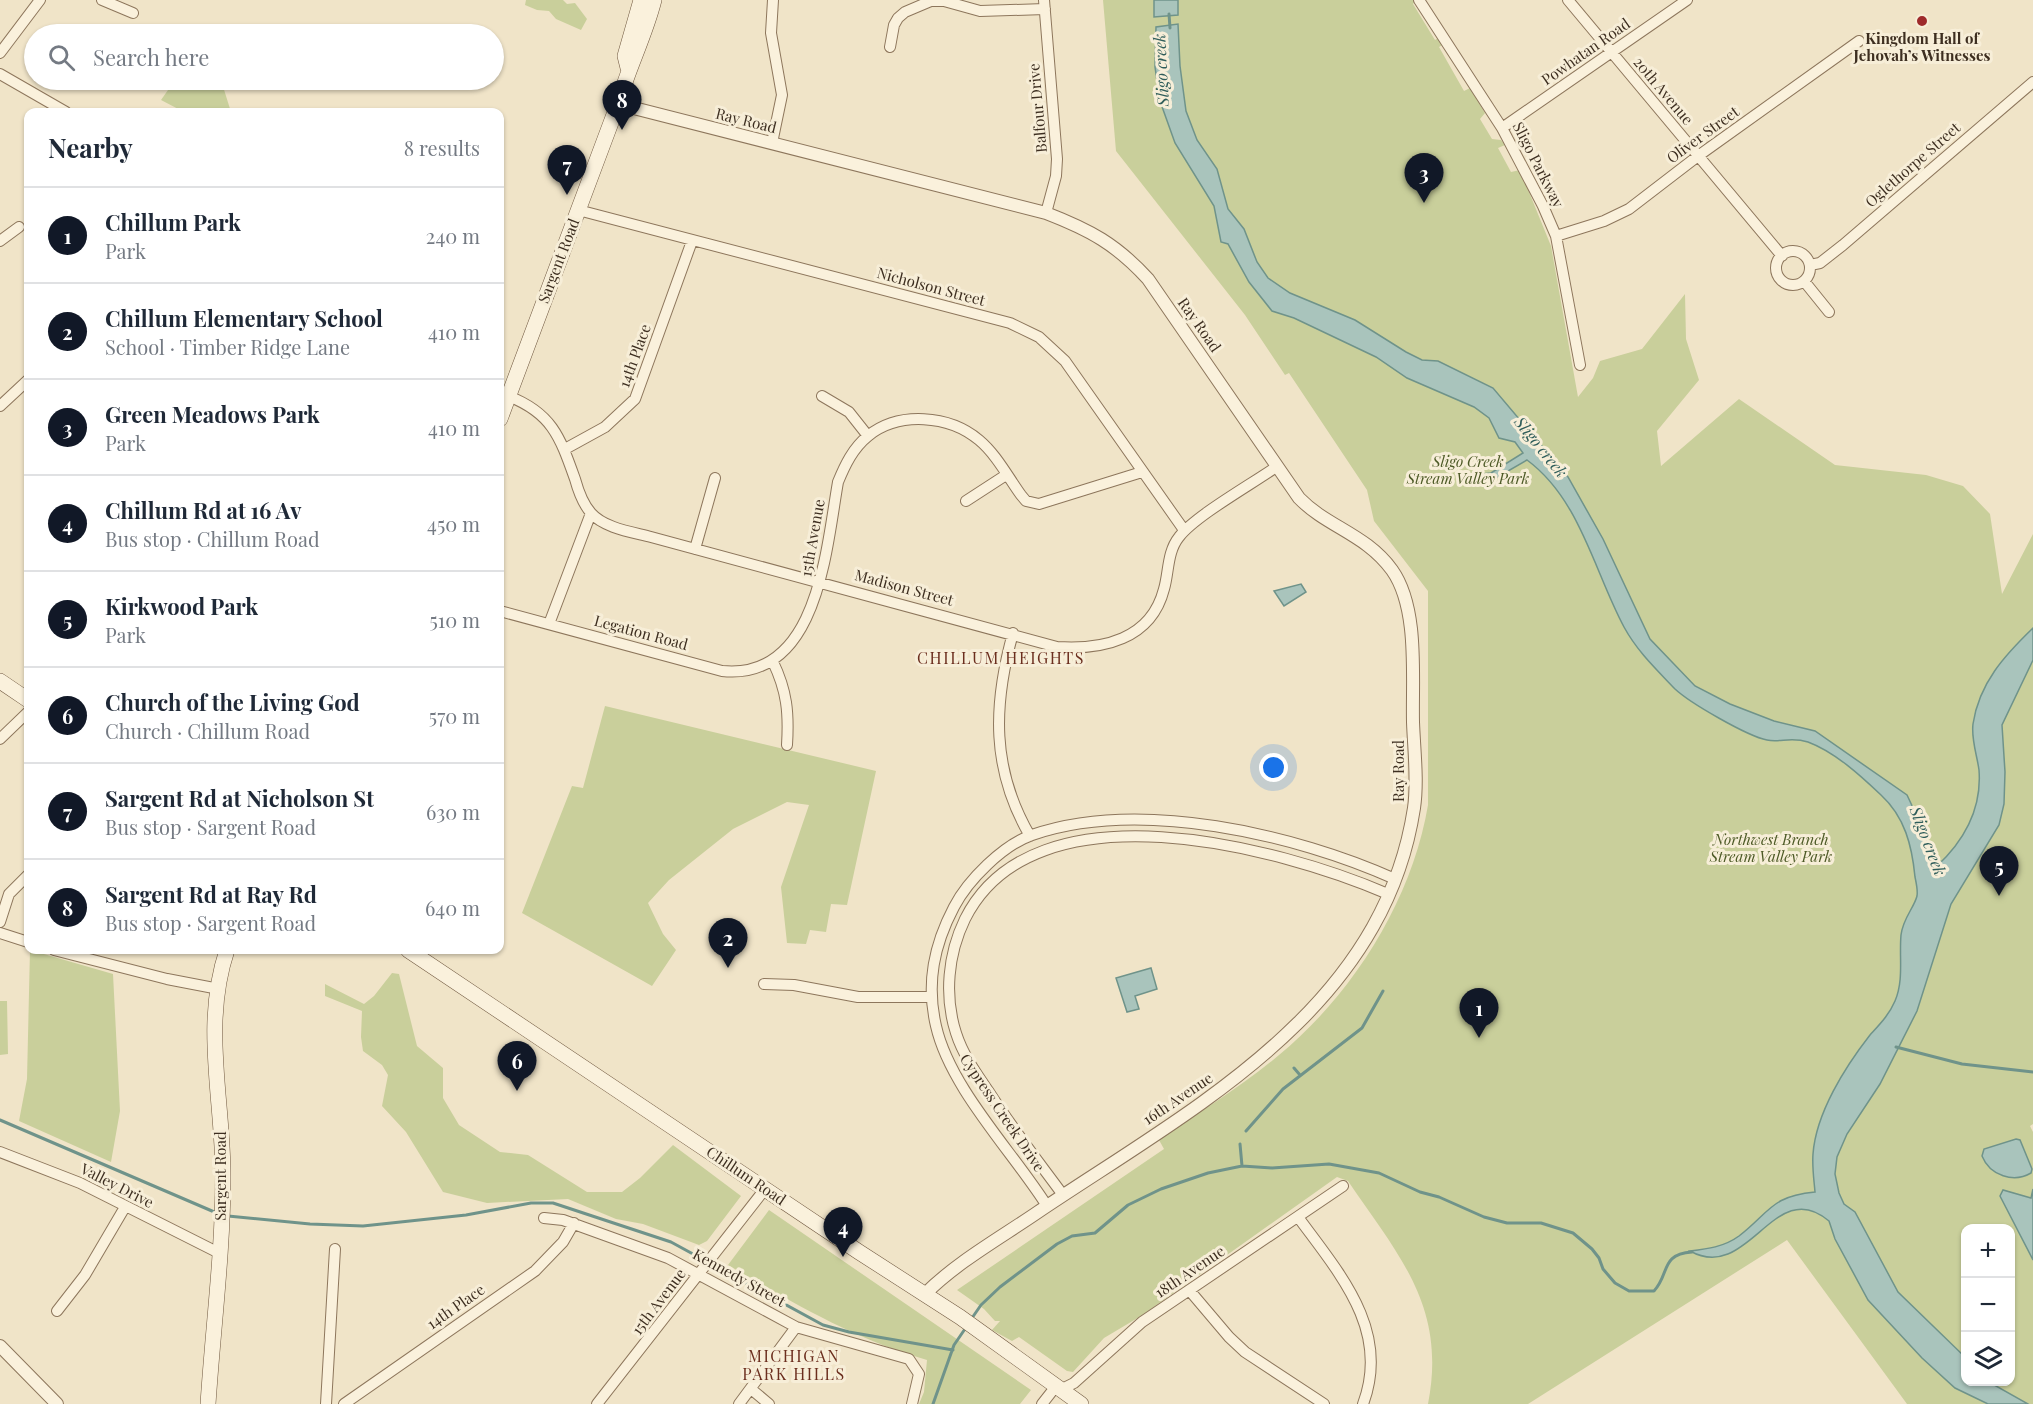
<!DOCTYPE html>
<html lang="en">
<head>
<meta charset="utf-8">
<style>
  :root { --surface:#fff; --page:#f6f6f7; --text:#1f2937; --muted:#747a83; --line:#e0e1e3; --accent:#111827 }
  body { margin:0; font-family:"Playfair Display",serif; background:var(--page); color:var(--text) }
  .controls { position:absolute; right:18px; bottom:18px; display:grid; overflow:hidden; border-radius:12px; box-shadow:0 2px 4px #0004 }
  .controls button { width:54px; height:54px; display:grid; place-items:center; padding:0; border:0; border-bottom:2px solid var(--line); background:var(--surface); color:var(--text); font:30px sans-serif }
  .you { position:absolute; left:1274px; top:768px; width:21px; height:21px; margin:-15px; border:4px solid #fff; border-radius:50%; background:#1a73e8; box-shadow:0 0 0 9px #1a73e833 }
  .badge { display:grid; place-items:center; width:39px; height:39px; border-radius:50%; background:var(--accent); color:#fff; font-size:20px; font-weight:700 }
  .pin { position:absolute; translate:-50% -50px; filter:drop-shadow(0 2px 3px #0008) }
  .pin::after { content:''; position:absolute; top:32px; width:21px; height:18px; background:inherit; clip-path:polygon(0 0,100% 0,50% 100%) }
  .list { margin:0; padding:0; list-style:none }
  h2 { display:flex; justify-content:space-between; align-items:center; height:78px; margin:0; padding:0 24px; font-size:26px }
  h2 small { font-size:20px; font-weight:400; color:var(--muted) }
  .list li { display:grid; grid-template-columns:39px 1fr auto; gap:18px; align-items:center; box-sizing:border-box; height:96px; padding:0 24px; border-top:2px solid var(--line) }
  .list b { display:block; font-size:22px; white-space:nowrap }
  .list p { margin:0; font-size:20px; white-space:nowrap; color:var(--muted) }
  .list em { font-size:20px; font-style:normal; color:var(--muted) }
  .icon { flex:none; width:33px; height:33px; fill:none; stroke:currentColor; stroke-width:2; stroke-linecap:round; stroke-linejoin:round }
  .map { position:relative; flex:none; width:2033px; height:1404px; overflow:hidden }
  .search { position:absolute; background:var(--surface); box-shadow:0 2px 4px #0004; left:24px; top:24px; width:480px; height:66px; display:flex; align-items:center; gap:15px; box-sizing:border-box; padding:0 21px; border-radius:33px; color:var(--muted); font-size:22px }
  .panel { position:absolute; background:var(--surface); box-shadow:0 2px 4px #0004; left:24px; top:108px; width:480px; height:846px; border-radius:12px }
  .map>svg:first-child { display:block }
  .green { fill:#c9cf9b; fill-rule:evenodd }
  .water { fill:#a9c4bc; stroke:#6f938a; stroke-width:1.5 }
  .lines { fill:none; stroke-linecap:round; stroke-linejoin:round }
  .stream { stroke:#6f938a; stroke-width:3 }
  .minor-casing { stroke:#8d765c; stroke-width:12 }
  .tertiary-casing { stroke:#8d765c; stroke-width:14 }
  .secondary-casing { stroke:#6f573f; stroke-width:16 }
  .minor { stroke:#faf1dc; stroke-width:10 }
  .tertiary { stroke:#faf1dc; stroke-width:12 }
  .secondary { stroke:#faf1dc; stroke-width:15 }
  .poi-dot { fill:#9e2a2b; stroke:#f7eed8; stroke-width:2 }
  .labels { text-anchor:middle; stroke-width:6; stroke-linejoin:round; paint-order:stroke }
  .poi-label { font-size:15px; font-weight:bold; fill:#3d2e20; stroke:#f7eed8 }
  .street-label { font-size:15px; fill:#3d2e20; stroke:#f7eed8 }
  .park-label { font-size:15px; font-style:italic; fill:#4d5a26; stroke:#f7eed8 }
  .water-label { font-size:16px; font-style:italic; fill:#2f5d5a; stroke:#f7eed8 }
  .neighbourhood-label { font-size:16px; letter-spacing:1.5px; fill:#6b2e1e; stroke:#f7eed8 }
</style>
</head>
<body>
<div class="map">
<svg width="2033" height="1404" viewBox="0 0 2033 1404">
  <rect width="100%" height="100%" fill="#f0e4c8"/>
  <!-- green -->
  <path class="green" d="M526,0H563L567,4L575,3L587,19L581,30L556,19L549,11L537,10L525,5Z
    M1103,0H1417L1413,4L1435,40L1440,37L1444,44L1439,47L1464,91L1470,88L1485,113L1480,119L1492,139L1501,140L1505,145L1498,148L1511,172L1520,170L1551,246L1578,397L1593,378L1600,361L1642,349L1685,294L1686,339L1699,380L1657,431L1661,466L1739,399L1835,465L1926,475L1963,486L1990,514L2002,594L2033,534V1124L2030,1126L2033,1132V1404H1907L1787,1240L1528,1404H1428C1447,1307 1399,1256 1348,1181L1337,1177L1141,1316L1104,1338L1073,1372L1067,1371L1019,1337L1012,1341L992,1330L1000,1321H995L984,1309L957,1290L1164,1149L1159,1140C1199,1112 1241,1087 1279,1055C1353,994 1412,900 1428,805V591L1374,521L1367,490L1289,373L1285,375L1245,315L1116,151ZM1966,1228H2010V1382H1966Z
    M175,80H221L231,112H184L161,100Z
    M605,706L876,771L847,905L831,904L826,932L810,930L806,944L787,943L781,887L809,805L787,802L733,829L669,880L648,903L663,934L676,950L652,986L522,913L572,786L583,788Z
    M30,950L113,974L120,1111L111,1162L19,1121L27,1079Z
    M392,973L399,974L417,1046L443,1068V1098L459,1125L500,1152L528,1155L587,1192H622L640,1178L673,1145L741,1196L707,1241L699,1245L643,1224L616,1219L568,1199L487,1203L443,1192L406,1132L382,1106L388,1075L382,1065L363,1051L361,1037L362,1011L325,996V984L364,1004L374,996Z
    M0,1001H7L8,1054L0,1055Z
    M769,1210L1031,1390L1020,1404H919L924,1392L927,1360C854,1339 793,1303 728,1265Z"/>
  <!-- water -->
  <path class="water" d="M1154,0H1178V15L1154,17Z
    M1178,24L1180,66L1186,111L1197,140L1217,169L1228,209L1244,229L1257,262L1268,278L1290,293L1355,320L1406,352L1422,360L1438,361L1493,388L1568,477L1603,539L1650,639L1695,686L1730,704L1774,721L1815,731L1907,795L1922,827L1936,867C1964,841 1982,809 1979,770C1977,755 1971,739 1973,724C1979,683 2005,655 2033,628V660L2002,725L2005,772L2004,804L1999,825L1951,904L1917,1011L1880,1084L1847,1134L1837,1157L1835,1174L1839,1193L1844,1204L1855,1212L1898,1292L1965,1357L1966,1382H1989L2028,1404H1988L1955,1388L1922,1358L1868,1300L1835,1239L1829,1221C1774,1174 1749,1284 1690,1251C1707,1249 1724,1247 1739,1236C1770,1212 1771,1196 1815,1192C1814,1180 1812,1167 1813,1154C1816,1113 1845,1067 1870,1035C1880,1024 1889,1015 1895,1001C1904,980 1899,957 1901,935C1903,918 1914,908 1917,896C1918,890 1916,882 1915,877C1912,846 1905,817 1881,795C1861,776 1835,752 1808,742C1790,736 1781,743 1767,740C1747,736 1690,703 1675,689C1656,669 1637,651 1624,627C1594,571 1580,499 1527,460L1496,478L1474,482L1473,475L1491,473L1523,453L1515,442L1499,438L1489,418L1474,407L1407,378L1376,357L1294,318L1272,311L1249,282L1228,244L1221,242L1214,206L1175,143L1160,101L1155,67L1156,27Z
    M1301,584L1306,592L1284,606L1274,591Z
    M1151,968L1157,989L1135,996L1139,1009L1127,1012L1116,978Z
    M2016,1139L2020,1140L2032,1169L2031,1173C2014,1183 1990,1176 1982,1156L1984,1149Z
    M2033,1189V1260L2000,1196L2003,1190L2031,1198Z"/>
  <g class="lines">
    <!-- stream -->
    <path class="stream" d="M1169,14L1170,28
      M1896,1047L1962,1064L2033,1072
      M1294,1068L1300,1075
      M0,1120L219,1214
      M1246,1131L1283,1089L1362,1028L1383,991
      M1240,1144L1242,1166
      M228,1216L310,1224L363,1226L466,1215L531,1203H553L671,1242L823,1325L849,1332L953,1350
      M972,1318L981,1305L1000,1287L1057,1244L1072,1236L1095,1233L1128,1205L1161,1189L1208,1173L1242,1166L1272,1168L1329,1164L1379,1173L1420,1192L1439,1197L1484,1217L1507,1223H1541L1573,1233L1592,1249L1599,1258L1603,1269L1615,1283L1629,1291H1654C1670,1274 1660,1254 1692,1252
      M933,1404L954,1345L967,1326"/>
    <!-- minor casing -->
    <g class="minor-casing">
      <path id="minor" d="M102,0L133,13
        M1044,0L1057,159L1056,176L1046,213
        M1419,0L1502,128L1543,206L1556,236L1580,365
        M1568,0L1782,256
        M890,47L894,25L898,18L905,12L931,1H944L980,11L1045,9
        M0,53L40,0
        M0,74L66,112
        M1502,128L1687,0
        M772,143L782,95L771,33L773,0
        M578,210L1010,323L1039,337L1065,361L1184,530
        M1556,236L1604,221L1629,209L1698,156L1859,41
        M0,241L19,227
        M1776 268a17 17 0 1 1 34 0a17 17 0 1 1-34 0Z
        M1810,265L1820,263L1843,245L2033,82
        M1804,281L1829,312
        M508,396C552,413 560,437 575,479C578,490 583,504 591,513C604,528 632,532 651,537L1057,647C1102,650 1151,640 1164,589C1169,572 1167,552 1179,537C1195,516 1252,484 1276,467
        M822,396L849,412L868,436
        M0,406L28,380
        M565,449L605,427L635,399L692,241
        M966,501L1006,475
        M695,549L715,478
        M500,611L722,671C818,681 826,550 838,482C845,465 853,448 868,436C899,411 949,415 979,440C996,454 1008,477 1021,495L1026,501L1039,504L1142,472
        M549,624L591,513
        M1013,633C993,705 991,769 1030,836
        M773,662C787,691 789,713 787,745
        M0,739L28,712
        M0,922L9,894L28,875
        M0,933L28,942
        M54,950L167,979L219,989
        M764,984L794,985L858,997H932
        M0,1152L80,1183L219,1253
        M1063,1195C1038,1161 1012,1128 989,1092C976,1073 963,1055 956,1033C944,996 948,954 965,919C1034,781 1279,847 1388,894
        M1047,1206C1013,1152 950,1088 936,1026C926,983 934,945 954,907C968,880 1003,845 1032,835C1139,798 1295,834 1395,879
        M1298,1217C1339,1273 1391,1330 1363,1404
        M544,1218L563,1220L668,1258L796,1327L909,1359L919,1374L912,1404
        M1190,1291L1229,1337L1245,1352L1324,1404
        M57,1311L85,1275L125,1207
        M751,1389L769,1404
        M326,1404L335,1249
        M344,1404L535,1271L563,1242L574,1223
        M597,1404L765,1189
        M739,1404L796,1327
        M1042,1404L1053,1390H1060L1074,1383L1142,1322L1343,1186"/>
    </g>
    <!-- tertiary casing -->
    <g class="tertiary-casing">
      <path id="tertiary" d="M618,104L1046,213C1090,230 1116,244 1148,279L1299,498C1327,527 1366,534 1392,570C1419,608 1412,677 1413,722C1414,750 1418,781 1414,808C1383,1011 1191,1109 1038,1212C1000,1238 957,1262 925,1294
        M0,1346L57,1404"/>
    </g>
    <!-- secondary casing -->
    <g class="secondary-casing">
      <path id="secondary" d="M628,68L625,56L641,0
        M500,419L618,104C628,68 645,36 654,0
        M0,681L28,700
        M408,950L859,1252L960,1317L1081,1404
        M208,1404C213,1328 223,1252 223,1176C223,1099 202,1025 227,950"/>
    </g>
    <!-- minor -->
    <use href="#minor" class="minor"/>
    <!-- tertiary -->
    <use href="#tertiary" class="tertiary"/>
    <!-- secondary -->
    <use href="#secondary" class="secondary"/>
  </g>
  <!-- markers -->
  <circle class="poi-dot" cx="1922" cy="21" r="6"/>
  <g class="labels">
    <!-- poi labels -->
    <g class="poi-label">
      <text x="1922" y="44">Kingdom Hall of<tspan x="1922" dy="17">Jehovah’s Witnesses</tspan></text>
    </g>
    <!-- street labels -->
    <g class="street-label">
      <text transform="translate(1586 52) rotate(-35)" y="5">Powhatan Road</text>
      <text transform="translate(1663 91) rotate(50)" y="5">20th Avenue</text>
      <text transform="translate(1038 108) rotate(-95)" y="5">Balfour Drive</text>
      <text transform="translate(746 121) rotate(14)" y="5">Ray Road</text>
      <text transform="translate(1703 135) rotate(-36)" y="5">Oliver Street</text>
      <text transform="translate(1538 165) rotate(63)" y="5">Sligo Parkway</text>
      <text transform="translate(1913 165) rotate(-41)" y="5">Oglethorpe Street</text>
      <text transform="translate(559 261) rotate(-69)" y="5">Sargent Road</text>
      <text transform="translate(931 287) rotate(15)" y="5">Nicholson Street</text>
      <text transform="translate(1199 325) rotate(55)" y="5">Ray Road</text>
      <text transform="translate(635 356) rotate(-70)" y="5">14th Place</text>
      <text transform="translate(813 538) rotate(-80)" y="5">15th Avenue</text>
      <text transform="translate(904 588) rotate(15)" y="5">Madison Street</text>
      <text transform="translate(641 633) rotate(15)" y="5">Legation Road</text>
      <text transform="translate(1399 771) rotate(-90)" y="5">Ray Road</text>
      <text transform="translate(1178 1099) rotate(-34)" y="5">16th Avenue</text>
      <text transform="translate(1002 1113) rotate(56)" y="5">Cypress Creek Drive</text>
      <text transform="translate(221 1176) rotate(-90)" y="5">Sargent Road</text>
      <text transform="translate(746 1176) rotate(34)" y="5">Chillum Road</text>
      <text transform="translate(117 1186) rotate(27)" y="5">Valley Drive</text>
      <text transform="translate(1190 1272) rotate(-34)" y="5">18th Avenue</text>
      <text transform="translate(739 1278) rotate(29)" y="5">Kennedy Street</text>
      <text transform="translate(659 1302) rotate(-53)" y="5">15th Avenue</text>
      <text transform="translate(456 1307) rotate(-35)" y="5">14th Place</text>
    </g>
    <!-- park labels -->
    <g class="park-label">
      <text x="1468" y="467">Sligo Creek<tspan x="1468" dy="17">Stream Valley Park</tspan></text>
      <text x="1771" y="845">Northwest Branch<tspan x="1771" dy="17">Stream Valley Park</tspan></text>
    </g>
    <!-- water labels -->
    <g class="water-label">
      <text transform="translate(1161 70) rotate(-93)" y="6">Sligo creek</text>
      <text transform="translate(1541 447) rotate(51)" y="6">Sligo creek</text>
      <text transform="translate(1928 841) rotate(69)" y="6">Sligo creek</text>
    </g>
    <!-- neighbourhood labels -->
    <g class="neighbourhood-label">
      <text x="1001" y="664">CHILLUM HEIGHTS</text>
      <text x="794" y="1362">MICHIGAN<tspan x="794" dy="18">PARK HILLS</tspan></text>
    </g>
  </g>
</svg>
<div class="controls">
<button>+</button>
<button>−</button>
<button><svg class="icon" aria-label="layers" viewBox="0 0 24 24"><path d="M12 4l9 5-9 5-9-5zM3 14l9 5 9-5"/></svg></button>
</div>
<div class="you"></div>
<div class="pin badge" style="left:1479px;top:1038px">1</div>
<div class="pin badge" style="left:728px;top:968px">2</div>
<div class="pin badge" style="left:1424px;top:203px">3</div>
<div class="pin badge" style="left:843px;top:1257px">4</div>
<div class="pin badge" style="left:1999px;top:896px">5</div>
<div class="pin badge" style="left:517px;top:1091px">6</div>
<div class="pin badge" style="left:567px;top:195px">7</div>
<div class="pin badge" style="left:622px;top:130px">8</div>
<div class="search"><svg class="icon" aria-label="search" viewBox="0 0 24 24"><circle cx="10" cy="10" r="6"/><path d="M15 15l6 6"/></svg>Search here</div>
<section class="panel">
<h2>Nearby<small>8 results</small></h2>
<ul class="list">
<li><span class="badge">1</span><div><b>Chillum Park</b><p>Park</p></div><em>240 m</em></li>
<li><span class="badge">2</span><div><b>Chillum Elementary School</b><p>School · Timber Ridge Lane</p></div><em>410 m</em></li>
<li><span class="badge">3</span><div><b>Green Meadows Park</b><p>Park</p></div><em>410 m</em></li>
<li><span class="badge">4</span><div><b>Chillum Rd at 16 Av</b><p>Bus stop · Chillum Road</p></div><em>450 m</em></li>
<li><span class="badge">5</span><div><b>Kirkwood Park</b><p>Park</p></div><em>510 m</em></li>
<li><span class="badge">6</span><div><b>Church of the Living God</b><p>Church · Chillum Road</p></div><em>570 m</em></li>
<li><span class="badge">7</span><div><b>Sargent Rd at Nicholson St</b><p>Bus stop · Sargent Road</p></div><em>630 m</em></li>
<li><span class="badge">8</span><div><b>Sargent Rd at Ray Rd</b><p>Bus stop · Sargent Road</p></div><em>640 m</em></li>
</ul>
</section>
</div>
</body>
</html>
